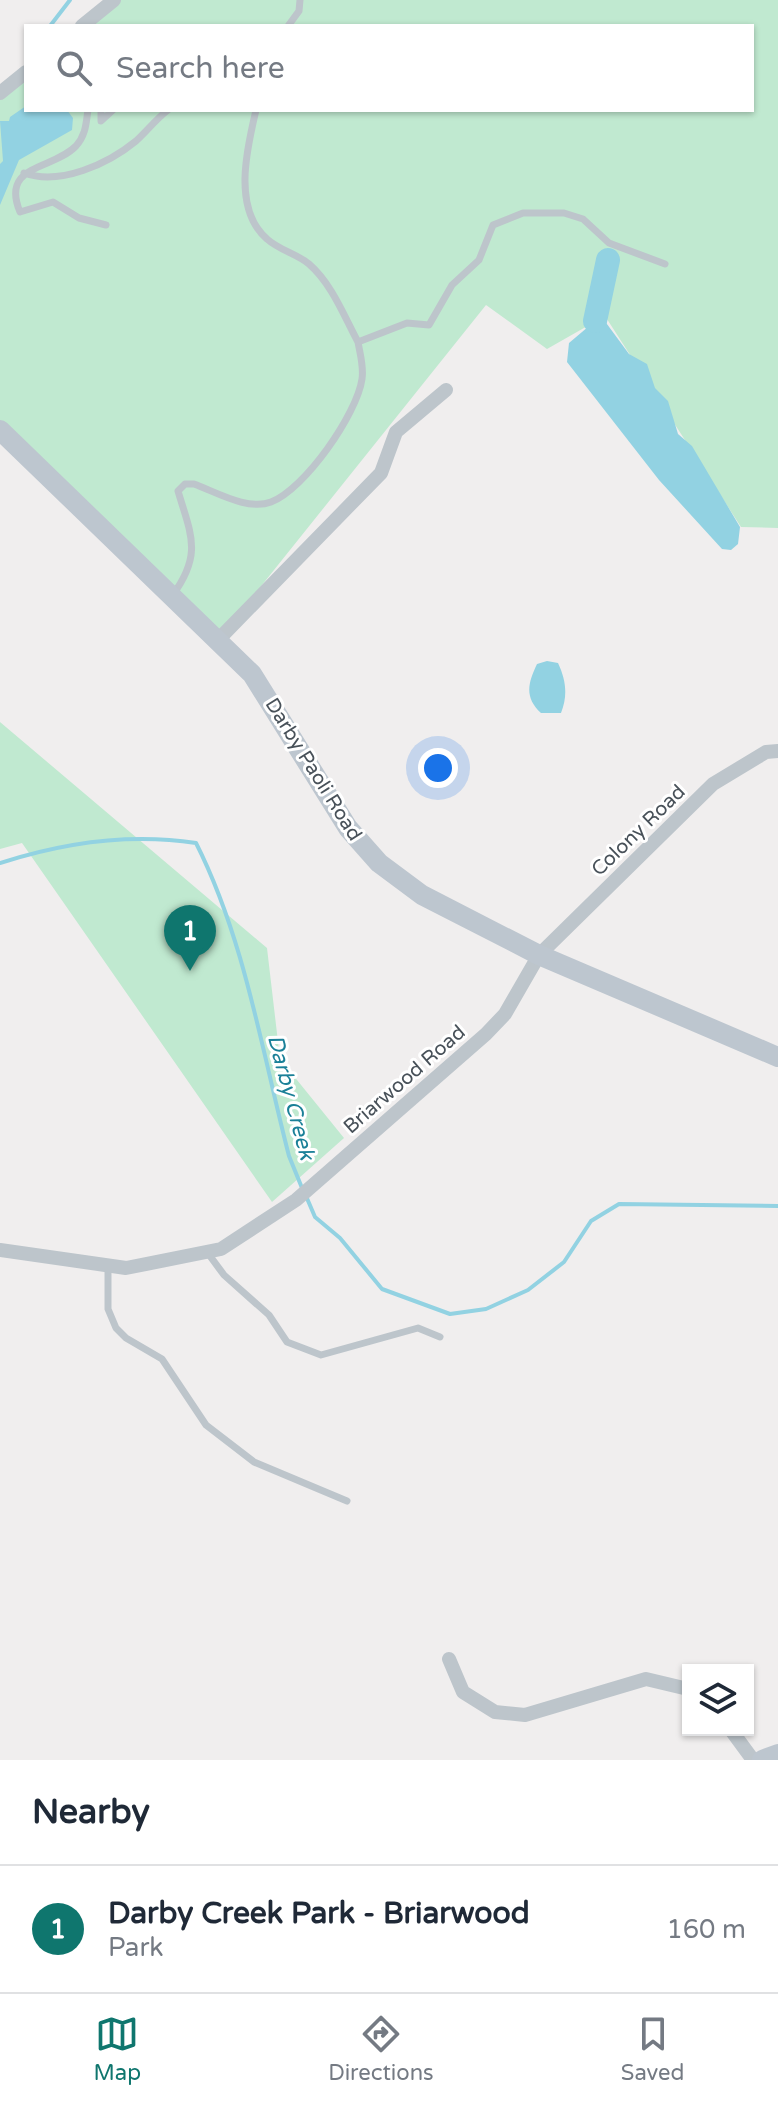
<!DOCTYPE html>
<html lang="en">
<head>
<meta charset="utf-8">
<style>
  :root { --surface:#fff; --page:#f6f6f7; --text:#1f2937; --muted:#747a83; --line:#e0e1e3; --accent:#0f766e }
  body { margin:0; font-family:"Varela Round",sans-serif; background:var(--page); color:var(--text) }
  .controls { position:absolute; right:24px; bottom:24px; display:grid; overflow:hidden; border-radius:0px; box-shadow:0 2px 6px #0004 }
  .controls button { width:72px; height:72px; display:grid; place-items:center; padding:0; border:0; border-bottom:2px solid var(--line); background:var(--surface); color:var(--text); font:40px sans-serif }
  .you { position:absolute; left:438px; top:768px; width:28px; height:28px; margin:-20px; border:6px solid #fff; border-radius:50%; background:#1a73e8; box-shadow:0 0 0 12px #1a73e833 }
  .badge { display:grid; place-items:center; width:52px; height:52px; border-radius:50%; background:var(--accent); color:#fff; font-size:26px; font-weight:700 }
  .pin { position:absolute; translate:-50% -66px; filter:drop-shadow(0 2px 4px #0008) }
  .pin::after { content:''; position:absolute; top:42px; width:28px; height:24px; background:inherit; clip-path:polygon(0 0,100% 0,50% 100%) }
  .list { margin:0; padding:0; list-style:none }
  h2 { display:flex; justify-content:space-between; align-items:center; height:104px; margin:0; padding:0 32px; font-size:34px }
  h2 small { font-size:26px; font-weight:400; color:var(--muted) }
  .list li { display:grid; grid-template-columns:52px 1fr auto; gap:24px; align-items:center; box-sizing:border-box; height:128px; padding:0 32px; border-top:2px solid var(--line) }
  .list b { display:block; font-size:30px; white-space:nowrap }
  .list p { margin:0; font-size:26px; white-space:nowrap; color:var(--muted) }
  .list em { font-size:26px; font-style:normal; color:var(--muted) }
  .icon { flex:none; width:44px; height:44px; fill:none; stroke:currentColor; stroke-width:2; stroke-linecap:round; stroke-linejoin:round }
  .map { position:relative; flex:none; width:778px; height:1760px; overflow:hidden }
  .search { position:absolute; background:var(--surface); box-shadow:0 2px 6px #0004; left:24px; right:24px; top:24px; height:88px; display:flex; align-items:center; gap:20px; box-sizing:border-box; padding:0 28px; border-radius:0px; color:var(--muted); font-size:30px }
  .sheet { height:232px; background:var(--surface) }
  nav { display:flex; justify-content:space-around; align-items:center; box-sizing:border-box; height:112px; border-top:2px solid var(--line); background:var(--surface); font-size:22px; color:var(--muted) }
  nav a { display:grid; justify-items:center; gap:4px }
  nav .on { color:var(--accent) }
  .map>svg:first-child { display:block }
  .green { fill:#c0e9d0 }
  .water { fill:#92d2e2 }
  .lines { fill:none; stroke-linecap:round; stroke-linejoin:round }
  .stream { stroke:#92d2e2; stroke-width:4 }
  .river { stroke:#92d2e2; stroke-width:24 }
  .lane { stroke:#bdc5cb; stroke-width:7 }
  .street { stroke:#bdc5cb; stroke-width:14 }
  .secondary { stroke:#bdc6cf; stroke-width:20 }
  .labels { text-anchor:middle; stroke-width:6; stroke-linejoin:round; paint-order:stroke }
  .street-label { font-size:20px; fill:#485159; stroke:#fff }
  .water-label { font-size:22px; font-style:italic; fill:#1b8098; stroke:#fff }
</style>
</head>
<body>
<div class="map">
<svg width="778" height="1760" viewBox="0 0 778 1760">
  <rect width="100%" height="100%" fill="#f0eeee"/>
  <!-- green -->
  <path class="green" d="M114,0H778V528L741,527L605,316L547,349L486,305L218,640L0,430V93L26,72V110H752V26H82Z
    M0,722L267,948L280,1059L344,1138L272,1202L22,843L0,849Z"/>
  <!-- water -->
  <path class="water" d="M26,106V110H67L73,118L72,130L19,160L0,205V164L3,161L0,121H9L10,117Z
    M604,320L629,354L647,364L655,388L668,401L678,434L692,446L740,527L738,544L731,550L722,549L659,480L567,362L569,343L595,321Z
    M547,661L558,663C566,680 568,695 561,713H541C524,697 528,683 537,664Z"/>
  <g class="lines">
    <!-- stream -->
    <path class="stream" d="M50,26L70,0
      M26,80V100
      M0,863C62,843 131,833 196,843C245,940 262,1052 289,1156L302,1188
      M306,1196L315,1217L340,1238L382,1289L450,1314L486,1309L528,1290L564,1262L591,1221L619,1204L778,1206"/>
    <!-- river -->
    <path class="river" d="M595,321L608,260"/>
    <!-- lane -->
    <path class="lane" d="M288,26L299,11L300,0
      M88,110C86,123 86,135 76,146C53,170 0,164 20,212L53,202L79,218L106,225
      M101,110V121L113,110
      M256,110C247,148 232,209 267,239C279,250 297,254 309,264C332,284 344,316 358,342L407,323L429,325L452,285L479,260L493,225L523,213H564L583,219L609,243L665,264
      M24,173C60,186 108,164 136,141C147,131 156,119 168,110
      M172,596C203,554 191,535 178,491L185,484H194C216,492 248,511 271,502C305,489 357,414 362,379C364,367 360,354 358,342
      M207,1252L224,1275L269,1315L287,1342L321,1355L418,1328L440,1337
      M108,1265V1309L116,1328L126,1338L162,1359L206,1425L254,1462L347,1501"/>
    <!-- street -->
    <path class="street" d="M82,26L114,0
      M0,93L26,72
      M218,640L381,473L396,432L446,390
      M0,1250L126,1268L221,1249L296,1200L486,1034L505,1014L539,955L713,784L766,752L778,751
      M449,1659L463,1692L495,1712L525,1715L646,1679L688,1689
      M731,1730L753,1760"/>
    <!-- secondary -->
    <path class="secondary" d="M0,430L252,674L348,828L379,863L422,895L539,955L778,1057
      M762,1760L778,1754"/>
  </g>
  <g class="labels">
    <!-- street labels -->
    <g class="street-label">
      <text transform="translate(314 769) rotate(58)" y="7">Darby Paoli Road</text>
      <text transform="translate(638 830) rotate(-44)" y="7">Colony Road</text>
      <text transform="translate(404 1079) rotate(-41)" y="7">Briarwood Road</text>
    </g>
    <!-- water labels -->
    <g class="water-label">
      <text transform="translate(292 1097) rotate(75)" y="8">Darby Creek</text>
    </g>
  </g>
</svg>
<div class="controls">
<button><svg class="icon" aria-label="layers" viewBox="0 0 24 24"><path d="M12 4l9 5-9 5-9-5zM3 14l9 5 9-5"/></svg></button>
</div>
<div class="you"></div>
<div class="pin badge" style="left:190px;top:971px">1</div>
<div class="search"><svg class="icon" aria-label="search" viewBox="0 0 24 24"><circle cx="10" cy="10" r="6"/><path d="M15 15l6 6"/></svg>Search here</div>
</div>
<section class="sheet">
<h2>Nearby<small></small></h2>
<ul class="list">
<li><span class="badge">1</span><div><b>Darby Creek Park - Briarwood</b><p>Park</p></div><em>160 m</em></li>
</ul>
</section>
<nav>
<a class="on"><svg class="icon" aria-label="map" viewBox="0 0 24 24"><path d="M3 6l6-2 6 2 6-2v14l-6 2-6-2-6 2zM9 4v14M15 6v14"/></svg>Map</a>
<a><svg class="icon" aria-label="directions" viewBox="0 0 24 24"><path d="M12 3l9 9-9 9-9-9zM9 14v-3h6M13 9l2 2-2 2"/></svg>Directions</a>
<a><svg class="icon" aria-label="saved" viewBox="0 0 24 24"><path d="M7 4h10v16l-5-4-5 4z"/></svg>Saved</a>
</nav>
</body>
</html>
